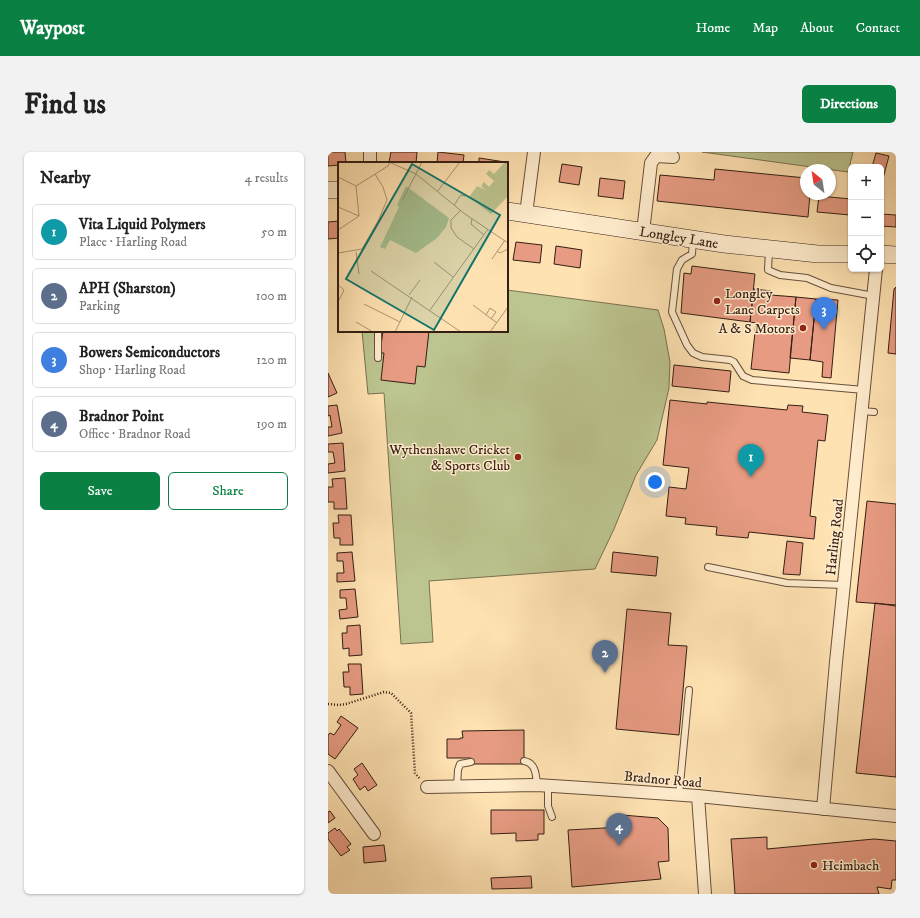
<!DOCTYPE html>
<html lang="en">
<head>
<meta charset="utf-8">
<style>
  :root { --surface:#fff; --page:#f2f2f2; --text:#222; --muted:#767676; --line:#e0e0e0; --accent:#0b8043 }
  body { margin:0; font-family:"IM FELL DW Pica",serif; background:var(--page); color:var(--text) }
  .controls { position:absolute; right:12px; top:12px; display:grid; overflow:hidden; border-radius:6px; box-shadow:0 1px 3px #0004 }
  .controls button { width:36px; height:36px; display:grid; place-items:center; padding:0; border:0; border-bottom:1px solid var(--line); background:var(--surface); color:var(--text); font:20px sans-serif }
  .compass { position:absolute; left:472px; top:12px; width:36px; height:36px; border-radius:50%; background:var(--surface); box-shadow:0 1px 3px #0004; rotate:330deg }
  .you { position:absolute; left:327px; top:330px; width:14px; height:14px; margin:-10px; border:3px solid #fff; border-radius:50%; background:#1a73e8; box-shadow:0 0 0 6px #1a73e833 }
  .badge { display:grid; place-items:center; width:26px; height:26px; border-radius:50%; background:var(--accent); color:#fff; font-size:13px; font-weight:700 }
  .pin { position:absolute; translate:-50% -33px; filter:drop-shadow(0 1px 2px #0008) }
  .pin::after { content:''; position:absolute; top:21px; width:14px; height:12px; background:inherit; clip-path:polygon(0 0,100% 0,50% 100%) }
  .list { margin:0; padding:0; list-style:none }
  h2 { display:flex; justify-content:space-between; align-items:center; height:52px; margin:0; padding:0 16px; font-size:17px }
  h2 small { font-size:13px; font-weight:400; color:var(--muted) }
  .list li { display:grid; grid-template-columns:26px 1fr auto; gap:12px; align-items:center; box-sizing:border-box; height:56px; margin:0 8px 8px; padding:0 8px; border:1px solid var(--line); border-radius:6px }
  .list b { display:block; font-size:15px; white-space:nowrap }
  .list p { margin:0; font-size:13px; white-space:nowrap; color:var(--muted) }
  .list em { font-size:13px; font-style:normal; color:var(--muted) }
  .actions { display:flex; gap:8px; padding:12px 16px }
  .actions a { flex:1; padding:9px 0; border:1px solid var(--accent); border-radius:6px; text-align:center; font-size:14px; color:var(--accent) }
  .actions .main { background:var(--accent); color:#fff }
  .icon { flex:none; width:22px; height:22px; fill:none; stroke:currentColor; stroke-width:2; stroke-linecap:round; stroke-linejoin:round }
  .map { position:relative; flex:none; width:568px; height:742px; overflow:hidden; border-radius:6px }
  header { display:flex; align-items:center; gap:24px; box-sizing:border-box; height:56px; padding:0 20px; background:var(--accent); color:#fff }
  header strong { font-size:19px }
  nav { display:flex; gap:22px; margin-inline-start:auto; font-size:14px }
  .intro { display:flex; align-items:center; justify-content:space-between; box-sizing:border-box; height:96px; padding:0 24px }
  h1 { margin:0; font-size:28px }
  .button { padding:10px 18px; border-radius:6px; background:var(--accent); color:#fff; font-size:14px; font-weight:700 }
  main { display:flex; gap:24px; padding:0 24px }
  aside { flex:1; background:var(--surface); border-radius:6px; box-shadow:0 1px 3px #0004 }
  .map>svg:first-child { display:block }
  .green { fill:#bcc48f; stroke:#787151 }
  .building { fill:#e69b82; stroke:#341e13 }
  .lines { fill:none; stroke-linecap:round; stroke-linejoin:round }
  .lane-casing { stroke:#674f3b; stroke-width:8 }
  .street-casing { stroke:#674f3b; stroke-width:14 }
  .secondary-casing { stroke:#341e13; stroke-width:18 }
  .path { stroke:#341e13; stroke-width:2.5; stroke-dasharray:1 2; stroke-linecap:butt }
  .lane { stroke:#ffeccd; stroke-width:6 }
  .street { stroke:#ffeccd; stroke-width:12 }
  .secondary { stroke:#ffeccd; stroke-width:17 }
  .poi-dot { fill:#8f2418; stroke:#ffeccd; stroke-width:1.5 }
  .labels { text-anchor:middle; stroke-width:3; stroke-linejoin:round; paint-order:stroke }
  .street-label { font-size:14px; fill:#341e13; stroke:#ffeccd }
  .poi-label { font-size:14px; fill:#341e13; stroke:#ffeccd; text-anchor:start }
  .inset-road { fill:none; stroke:#ae9472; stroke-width:1 }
  .view { fill:#0f766e; fill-opacity:0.15; stroke:#0f766e; stroke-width:2 }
  .inset-edge { fill:none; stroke:#341e13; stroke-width:2 }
</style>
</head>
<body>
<header>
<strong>Waypost</strong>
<nav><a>Home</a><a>Map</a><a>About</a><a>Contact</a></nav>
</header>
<div class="intro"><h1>Find us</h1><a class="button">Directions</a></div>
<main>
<aside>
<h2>Nearby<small>4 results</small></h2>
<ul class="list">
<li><span class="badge" style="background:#0f9aa8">1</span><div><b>Vita Liquid Polymers</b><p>Place · Harling Road</p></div><em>50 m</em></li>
<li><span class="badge" style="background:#5c6f8a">2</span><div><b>APH (Sharston)</b><p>Parking</p></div><em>100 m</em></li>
<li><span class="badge" style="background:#3f7fe0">3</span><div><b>Bowers Semiconductors</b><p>Shop · Harling Road</p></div><em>120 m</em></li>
<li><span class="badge" style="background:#5c6f8a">4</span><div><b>Bradnor Point</b><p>Office · Bradnor Road</p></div><em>190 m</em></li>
</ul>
<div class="actions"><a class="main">Save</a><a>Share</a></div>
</aside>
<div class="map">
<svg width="568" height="742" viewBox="0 0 568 742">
  <rect width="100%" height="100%" fill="#ffe2b2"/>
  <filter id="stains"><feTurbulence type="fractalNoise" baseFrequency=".005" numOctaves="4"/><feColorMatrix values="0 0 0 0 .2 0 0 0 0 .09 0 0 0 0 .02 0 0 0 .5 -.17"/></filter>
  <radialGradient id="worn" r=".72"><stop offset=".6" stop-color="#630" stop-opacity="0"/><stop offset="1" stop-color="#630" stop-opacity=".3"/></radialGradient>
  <!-- green -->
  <path class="green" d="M374,0H525L520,20Z
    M179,138L330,158L336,177L342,210L341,236L329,288L308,323L286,377L267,417L101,429L105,490L73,492L56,241L40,242L34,179H179Z"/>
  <!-- building -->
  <path class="building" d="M0,0H17L18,11H11V13L0,14Z
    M63,0H89L88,11L61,10Z
    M110,0L136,3L135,11H109Z
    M548,1L561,4L553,34V15H544Z
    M151,6L177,10V11H151Z
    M234,12L254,15L251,33L231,30Z
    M387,17L478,26V42H482L480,65L329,49L332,23L386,28Z
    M272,26L297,29L295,47L270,44Z
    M491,44L523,47L522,63L489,60Z
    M553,62L568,63V75L553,74Z
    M11,69V86L0,87V70Z
    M188,90L214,93L212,111L185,108Z
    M228,94L254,98L252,116L226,112Z
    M364,114L427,122L422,170L353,161L356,121L363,122Z
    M568,135V202L560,201L566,137Z
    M426,137L443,139V143L468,145L461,221L423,217L428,171L422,170Z
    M468,145L488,147L482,208L462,206Z
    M488,147L510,148L503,226L494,225L495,210L482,208Z
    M55,179H101L97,215L89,214L87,232L53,228L56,201H52Z
    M346,213L403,219L401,240L344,234Z
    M0,221L9,241L0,245Z
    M342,248L379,252V250L459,258L460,253L475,254L474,260L500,263L497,289L490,288L482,364L488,365L486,387L421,380L420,386L388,383L389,375L357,372L358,366L338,364L341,335L358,337L361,316L335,313Z
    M9,253L14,281L0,284V275H4L2,263L0,264V254Z
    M15,291L17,319L0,321V312L7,311L5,300H0V292Z
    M17,326L19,357H6V350H0V335H5L4,327Z
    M539,349L568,352V453L528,450Z
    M10,363H23L25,393H12V386H6L5,371H11Z
    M459,389L475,391L472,423L455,422Z
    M24,400L27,429L9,430V421H16L15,409H9V401Z
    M285,400L330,405L328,424L283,420Z
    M27,437L30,465L12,467L11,458L19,457L18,446H12V438Z
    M547,451L568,454V625L528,621Z
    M299,457L343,461L340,493L359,494L351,583L288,577Z
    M32,473L34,503L21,504V496L15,497L14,481H19V474Z
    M20,512H33L35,542L22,543V535H16L15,520H21Z
    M13,564L30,576L7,607L0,602V583L2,581L6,583L13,573L9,570Z
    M196,578V612H143V606H119V587H132V586H135L134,579Z
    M34,611L49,633L40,639L37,634L32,638L25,627L30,623L26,617Z
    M163,658H216V682H210V688L188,689V681L163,682Z
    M2,659L7,666L0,671V660Z
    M294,663L330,666L340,676L341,709L330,710L333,727L244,735L240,678L294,675Z
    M7,676L9,679L11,677L23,692L19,695L22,698L13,704L0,687V681Z
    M439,685V697L546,687L568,689V728H564L563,737L549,735L551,742H407L403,687Z
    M56,693L58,709L36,711L35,695Z
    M203,724L204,736L164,737L163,726Z"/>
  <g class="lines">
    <!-- lane casing -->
    <g class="lane-casing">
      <path id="lane" d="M365,89L364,102L354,108L349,117L344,160L359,193L365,201L374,205L402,208L406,210L415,224L424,228L536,238
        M441,98L440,118L452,123L479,126L503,136L546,144
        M50,179V206
        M534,259L546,260
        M380,415L459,431L516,433
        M196,609C208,611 208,623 209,633
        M129,634L130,618L132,612L143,610
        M220,634V654L224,665
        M351,643L361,538"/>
    </g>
    <!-- street casing -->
    <g class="street-casing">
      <path id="street" d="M42,0V11
        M198,62L206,0
        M315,80L323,11L328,4L345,5
        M0,619L46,682
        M99,635L209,633L271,637L370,644L568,664
        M370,644L377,742
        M495,657L508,510L548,117"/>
    </g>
    <!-- secondary casing -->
    <g class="secondary-casing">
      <path id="secondary" d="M0,38H11
        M179,59L396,92L490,102H523
        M553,102L568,103"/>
    </g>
    <!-- path -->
    <path class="path" d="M0,552L11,553L18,552L56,540L63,541L83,561L87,621L92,627"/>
    <!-- lane -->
    <use href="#lane" class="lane"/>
    <!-- street -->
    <use href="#street" class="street"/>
    <!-- secondary -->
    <use href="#secondary" class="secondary"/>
  </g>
  <!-- markers -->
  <g class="poi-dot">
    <circle cx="389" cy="149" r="4"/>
    <circle cx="475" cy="176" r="4"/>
    <circle cx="190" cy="305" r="4"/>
    <circle cx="486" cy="713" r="4"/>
  </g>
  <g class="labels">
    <!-- street labels -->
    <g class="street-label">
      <text transform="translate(351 85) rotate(9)" y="5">Longley Lane</text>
      <text transform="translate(506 385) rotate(-84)" y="5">Harling Road</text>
      <text transform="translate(335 627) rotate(5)" y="5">Bradnor Road</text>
    </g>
    <!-- poi labels -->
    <g class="poi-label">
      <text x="397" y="146">Longley<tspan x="397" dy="16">Lane Carpets</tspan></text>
      <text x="467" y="181" text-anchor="end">A &amp; S Motors</text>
      <text x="182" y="302" text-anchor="end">Wythenshawe Cricket<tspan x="182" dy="16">&amp; Sports Club</tspan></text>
      <text x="494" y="718">Heimbach</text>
    </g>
  </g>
  <!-- overview -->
  <g transform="translate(10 10)">
    <rect width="170" height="170" fill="#ffe2b2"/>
    <path d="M167,0L170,1V34L153,52L131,35L139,24L148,28L143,24L146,20L151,25L156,19L148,12L151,8L156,12ZM68,24L111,56L108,65L99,76L78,91L52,78L47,87L42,85L61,45L59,43Z" fill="#bcc48f"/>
    <path class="inset-road" d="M51,0L78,12L127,52L170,81M0,15L18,24M99,30L122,0M64,39L84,0M116,43L123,33L127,34M0,45L21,54M123,48L113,58V66L119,75L136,87M134,57L133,62L146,73M0,68L21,54L18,24L50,4L52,0M159,89L162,91L170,87M18,90L21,112M0,91L24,87L40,59L49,38L45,25L37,12M154,97L167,78M0,99V113M96,100L115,115M33,109L123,170M0,123L6,128L0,140M71,133L82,118M26,142L62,160M135,143L159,161M92,148L150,67M148,153L152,146L158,150L153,157M18,160L35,170M57,170L74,135M152,170L170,145"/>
    <path class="view" d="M74,2L162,53L96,168L8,117Z"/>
    <rect width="170" height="170" class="inset-edge"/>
  </g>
  <rect width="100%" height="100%" filter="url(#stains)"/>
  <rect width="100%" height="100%" fill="url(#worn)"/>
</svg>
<div class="controls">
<button>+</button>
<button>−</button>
<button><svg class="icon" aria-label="locate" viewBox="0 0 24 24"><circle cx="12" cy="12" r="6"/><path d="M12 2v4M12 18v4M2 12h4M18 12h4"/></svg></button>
</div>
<svg class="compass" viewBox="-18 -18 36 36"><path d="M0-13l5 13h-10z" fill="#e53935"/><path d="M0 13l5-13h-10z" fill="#767676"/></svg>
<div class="you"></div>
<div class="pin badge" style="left:423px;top:325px;background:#0f9aa8">1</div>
<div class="pin badge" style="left:277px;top:521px;background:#5c6f8a">2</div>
<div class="pin badge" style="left:496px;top:178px;background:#3f7fe0">3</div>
<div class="pin badge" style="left:291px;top:694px;background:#5c6f8a">4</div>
</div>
</main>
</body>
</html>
